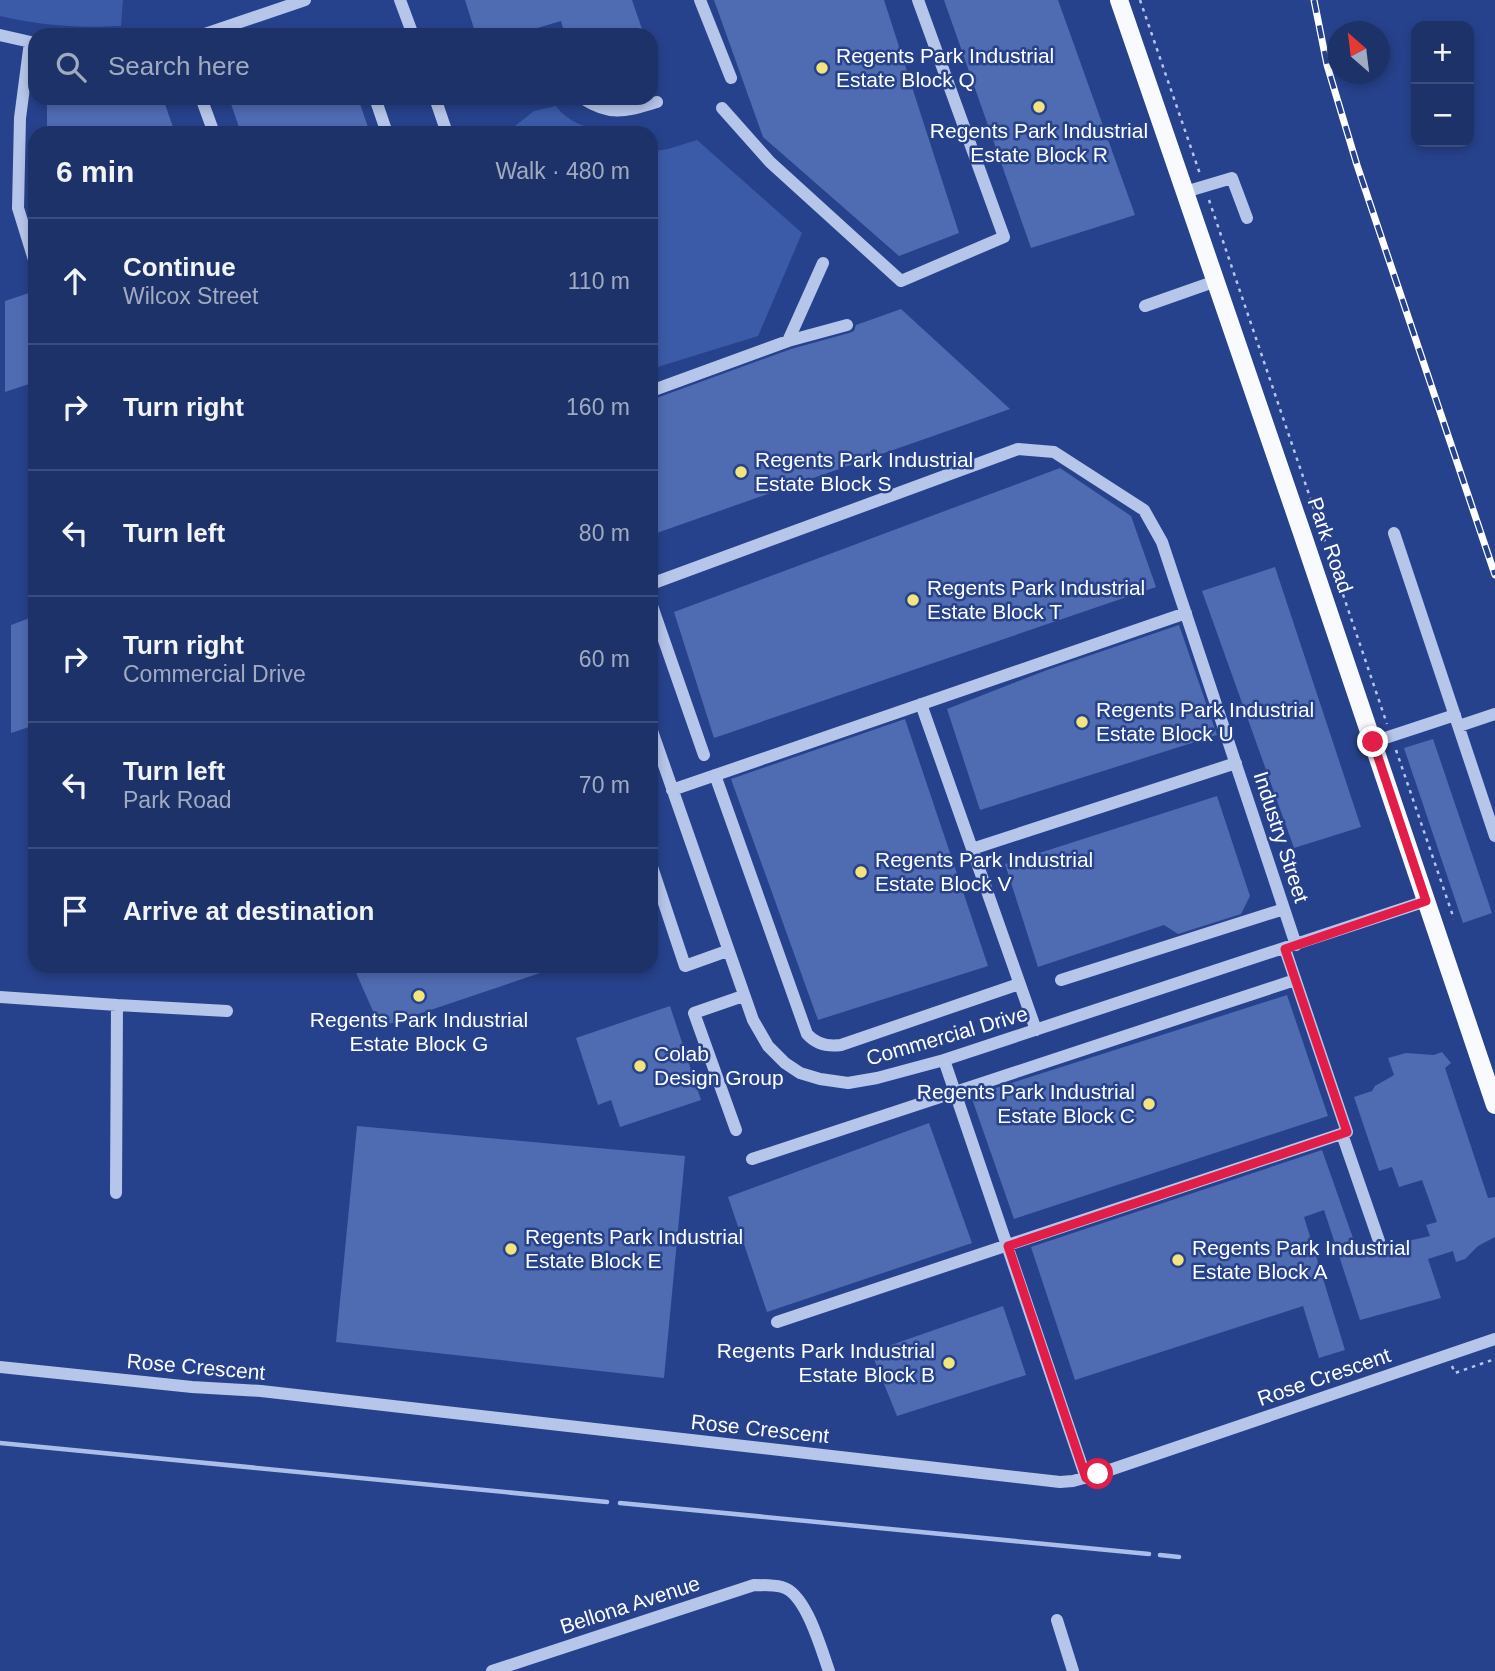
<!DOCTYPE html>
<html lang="en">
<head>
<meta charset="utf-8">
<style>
  :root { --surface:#1d3269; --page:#2a3e71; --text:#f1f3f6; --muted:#a0aac0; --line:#3b4d7d }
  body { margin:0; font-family:Helvetica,sans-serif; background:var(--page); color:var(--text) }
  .controls { position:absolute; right:21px; top:21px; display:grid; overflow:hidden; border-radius:14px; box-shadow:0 4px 10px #0003 }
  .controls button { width:63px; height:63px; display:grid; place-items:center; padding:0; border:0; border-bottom:2px solid var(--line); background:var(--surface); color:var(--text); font:35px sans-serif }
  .compass { position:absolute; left:1327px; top:21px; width:63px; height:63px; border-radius:50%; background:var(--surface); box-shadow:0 4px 10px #0003; rotate:332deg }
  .stop { position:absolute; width:21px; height:21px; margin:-16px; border:5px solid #e11d48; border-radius:50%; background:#fff }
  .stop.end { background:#e11d48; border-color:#fff; box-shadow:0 2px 7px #0008 }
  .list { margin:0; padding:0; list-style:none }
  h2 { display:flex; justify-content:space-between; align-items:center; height:91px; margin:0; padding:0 28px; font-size:30px }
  h2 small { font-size:23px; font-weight:400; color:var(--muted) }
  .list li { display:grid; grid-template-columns:46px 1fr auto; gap:21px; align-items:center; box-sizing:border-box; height:126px; padding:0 28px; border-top:2px solid var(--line) }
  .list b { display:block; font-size:26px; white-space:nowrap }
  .list p { margin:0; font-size:23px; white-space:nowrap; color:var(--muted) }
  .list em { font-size:23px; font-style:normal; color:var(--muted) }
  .icon { flex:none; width:38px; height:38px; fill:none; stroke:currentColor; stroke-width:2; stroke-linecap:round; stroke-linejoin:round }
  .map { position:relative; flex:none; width:1495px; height:1671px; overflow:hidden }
  .search { position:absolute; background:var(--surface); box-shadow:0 4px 10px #0003; left:28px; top:28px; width:630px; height:77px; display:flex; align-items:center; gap:18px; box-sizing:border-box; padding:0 24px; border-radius:21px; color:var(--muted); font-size:26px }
  .panel { position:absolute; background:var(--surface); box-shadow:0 4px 10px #0003; left:28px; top:126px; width:630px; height:847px; border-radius:21px }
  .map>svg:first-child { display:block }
  .green { fill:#3b5ba8 }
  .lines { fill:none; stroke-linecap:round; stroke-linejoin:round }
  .stream { stroke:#aabeeb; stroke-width:4.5 }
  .building { fill:#4f6bb2 }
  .path { stroke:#b6c5ea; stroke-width:2.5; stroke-dasharray:3.5 5; stroke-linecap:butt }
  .minor { stroke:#b6c5ea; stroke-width:12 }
  .major { stroke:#f9fafe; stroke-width:18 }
  .rail-casing { stroke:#fff; stroke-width:7 }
  .rail { stroke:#27428c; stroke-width:4.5; stroke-dasharray:13; stroke-linecap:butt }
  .route { stroke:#e11d48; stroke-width:9 }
  .poi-dot { fill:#f3e47b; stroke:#27428c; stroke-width:2.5 }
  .labels { text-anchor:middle; stroke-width:5; stroke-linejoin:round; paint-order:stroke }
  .poi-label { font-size:21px; fill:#fff; stroke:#27428c; text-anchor:start }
  .street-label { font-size:21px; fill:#fff; stroke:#27428c }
</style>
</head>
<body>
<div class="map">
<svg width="1495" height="1671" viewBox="0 0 1495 1671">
  <rect width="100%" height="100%" fill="#27428c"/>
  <!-- green -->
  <path class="green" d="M0,0H123L121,26C75,28 45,26 0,16Z
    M556,106C570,125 590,128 612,133H506L534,111Z
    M697,140L802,233L758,336L651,369V148L655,151L668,149Z"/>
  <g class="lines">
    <!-- stream -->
    <path class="stream" d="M0,1443L607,1502
      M620,1503L1149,1554
      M1160,1555L1179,1557"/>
  </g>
  <!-- building -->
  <path class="building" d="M465,0H632L644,35H565L561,21L514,35H476Z
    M714,0H884L959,233L899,256L763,137Z
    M944,0H1058L1135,215L1031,248Z
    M92,98H163L175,133H47V104H92Z
    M229,98H358L370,133H241Z
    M35,291V382L5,392V301Z
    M901,309L1010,409L651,535V400L791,349L849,333L854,331L856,325Z
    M1060,468L1131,516L1156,587L714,738L674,612Z
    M1275,567L1361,827L1294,848L1202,591Z
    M35,616V725L11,733V625Z
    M1179,625L1217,735L980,810L947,709L1047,670Z
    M905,719L988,966L818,1020L731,779Z
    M1433,739L1492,913L1463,923L1404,748Z
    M1217,796L1250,896L1241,914L1178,934L1164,925L1038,967L1005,864Z
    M353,966H555V968L380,1027Z
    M1287,995L1328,1116L1014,1219L971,1096Z
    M670,1006L701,1100L620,1127L611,1100L598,1105L576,1038Z
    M1442,1052L1451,1063L1445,1068L1488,1198L1495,1197V1237L1478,1246L1465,1259L1456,1262L1453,1251L1428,1259L1441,1298L1360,1320L1324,1210L1304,1217L1345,1350L1319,1358L1303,1306L1075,1380L1031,1247L1322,1150L1360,1258L1399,1243L1430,1236L1426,1225L1437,1222L1422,1180L1399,1187L1392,1167L1379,1171L1354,1097L1372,1091L1375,1086L1394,1075L1388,1058L1406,1053L1434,1055Z
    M929,1123L972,1243L767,1312L728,1197Z
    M357,1126L685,1156L664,1378L336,1342Z
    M1003,1306L1026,1375L897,1416L871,1352Z"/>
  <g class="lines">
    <!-- path -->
    <path class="path" d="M1140,0L1200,174
      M1209,200L1387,724
      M1396,750L1454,919
      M1452,1366L1455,1373L1495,1359"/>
    <!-- minor -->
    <path class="minor" d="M400,0L413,35
      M700,0L731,78
      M0,35L35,43
      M202,35L305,0
      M30,42L20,118L18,208L35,263
      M375,98L387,133
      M435,98L447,133
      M582,98C611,117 626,111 657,102
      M203,103L214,133
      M722,108L770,162L901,281L1004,237L918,0
      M1185,192L1232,178L1247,218
      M1145,306L1216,281
      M788,341L823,263
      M651,391L788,341L847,325
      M1394,533L1495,836
      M651,584L1018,449L1054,452L1144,510L1162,542L1296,945
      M651,603L704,755
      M921,704L1036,1030
      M1459,726L1495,714
      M651,728L753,1020L768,1046L785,1063L800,1073L820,1079L848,1083L877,1078L944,1060L1426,901
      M1373,742L1455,715
      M715,775L807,1034C816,1044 827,1047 841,1045L1019,984
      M672,790L1186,613
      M972,849L1236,763
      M651,864L685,966L727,951
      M1061,980L1284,909
      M0,997L117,1005L116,1193
      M117,1005L227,1011
      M944,1060L1086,1478
      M736,1130L694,1013L743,996
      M1342,1134L1379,1241
      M752,1159L1295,980
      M777,1322L1347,1132L1285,949
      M0,1367L192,1387L261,1391L1060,1482L1073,1481L1098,1474L1495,1339
      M1057,1620L1073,1671
      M492,1671L754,1585C763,1585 773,1585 782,1587C806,1593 821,1649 829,1671"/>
    <!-- major -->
    <path class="major" d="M1119,0L1301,530L1495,1105"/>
    <!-- rail casing -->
    <g class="rail-casing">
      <path id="rail" d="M1314,0L1327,65L1357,165L1495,575"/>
    </g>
    <!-- rail -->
    <use href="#rail" class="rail"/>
  </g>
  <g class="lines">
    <!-- route -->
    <path class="route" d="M1098,1474L1086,1478L1008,1246L1347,1132L1285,949L1426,901L1373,742"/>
  </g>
  <!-- markers -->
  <g class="poi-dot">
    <circle cx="822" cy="68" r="7"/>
    <circle cx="1039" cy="107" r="7"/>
    <circle cx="741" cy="472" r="7"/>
    <circle cx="913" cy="600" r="7"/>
    <circle cx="1082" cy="722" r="7"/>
    <circle cx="861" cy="872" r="7"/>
    <circle cx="419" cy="996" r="7"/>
    <circle cx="640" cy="1066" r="7"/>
    <circle cx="1149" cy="1104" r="7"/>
    <circle cx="511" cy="1249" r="7"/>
    <circle cx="1178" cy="1260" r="7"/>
    <circle cx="949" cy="1363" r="7"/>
  </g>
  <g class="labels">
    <!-- poi labels -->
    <g class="poi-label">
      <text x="836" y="63">Regents Park Industrial<tspan x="836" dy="24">Estate Block Q</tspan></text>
      <text x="1039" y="138" text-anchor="middle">Regents Park Industrial<tspan x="1039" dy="24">Estate Block R</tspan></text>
      <text x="755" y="467">Regents Park Industrial<tspan x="755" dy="24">Estate Block S</tspan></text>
      <text x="927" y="595">Regents Park Industrial<tspan x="927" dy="24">Estate Block T</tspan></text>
      <text x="1096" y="717">Regents Park Industrial<tspan x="1096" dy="24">Estate Block U</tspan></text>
      <text x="875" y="867">Regents Park Industrial<tspan x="875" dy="24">Estate Block V</tspan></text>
      <text x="419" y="1027" text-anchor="middle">Regents Park Industrial<tspan x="419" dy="24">Estate Block G</tspan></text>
      <text x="654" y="1061">Colab<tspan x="654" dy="24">Design Group</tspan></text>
      <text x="1135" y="1099" text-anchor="end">Regents Park Industrial<tspan x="1135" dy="24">Estate Block C</tspan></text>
      <text x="525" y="1244">Regents Park Industrial<tspan x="525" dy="24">Estate Block E</tspan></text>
      <text x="1192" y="1255">Regents Park Industrial<tspan x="1192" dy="24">Estate Block A</tspan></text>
      <text x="935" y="1358" text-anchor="end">Regents Park Industrial<tspan x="935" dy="24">Estate Block B</tspan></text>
    </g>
    <!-- street labels -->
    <g class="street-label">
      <text transform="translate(1330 545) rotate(71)" y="7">Park Road</text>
      <text transform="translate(1281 837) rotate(72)" y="7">Industry Street</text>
      <text transform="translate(947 1036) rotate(-16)" y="7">Commercial Drive</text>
      <text transform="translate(196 1367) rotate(5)" y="7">Rose Crescent</text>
      <text transform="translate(1324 1377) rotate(-19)" y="7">Rose Crescent</text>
      <text transform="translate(760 1429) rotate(6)" y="7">Rose Crescent</text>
      <text transform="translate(630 1605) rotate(-18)" y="7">Bellona Avenue</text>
    </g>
  </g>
</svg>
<div class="controls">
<button>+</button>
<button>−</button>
</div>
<svg class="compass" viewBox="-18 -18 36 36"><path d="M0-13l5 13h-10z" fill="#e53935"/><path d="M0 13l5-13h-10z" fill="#a0aac0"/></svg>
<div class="stop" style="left:1098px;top:1474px"></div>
<div class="stop end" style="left:1373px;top:742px"></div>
<div class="search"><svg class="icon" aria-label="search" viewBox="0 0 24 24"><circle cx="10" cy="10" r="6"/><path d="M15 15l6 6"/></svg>Search here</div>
<section class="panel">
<h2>6 min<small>Walk · 480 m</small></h2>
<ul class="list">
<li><svg class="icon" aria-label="ahead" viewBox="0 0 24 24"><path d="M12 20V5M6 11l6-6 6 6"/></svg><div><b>Continue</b><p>Wilcox Street</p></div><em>110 m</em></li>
<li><svg class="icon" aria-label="right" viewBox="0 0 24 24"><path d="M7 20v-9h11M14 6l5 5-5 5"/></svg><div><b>Turn right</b></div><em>160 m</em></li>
<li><svg class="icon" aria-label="left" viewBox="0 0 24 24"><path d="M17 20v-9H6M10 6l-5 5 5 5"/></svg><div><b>Turn left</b></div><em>80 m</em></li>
<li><svg class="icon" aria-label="right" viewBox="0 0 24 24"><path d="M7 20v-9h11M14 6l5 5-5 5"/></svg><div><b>Turn right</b><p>Commercial Drive</p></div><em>60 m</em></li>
<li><svg class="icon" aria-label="left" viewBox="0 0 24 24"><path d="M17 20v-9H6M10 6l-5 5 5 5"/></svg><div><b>Turn left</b><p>Park Road</p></div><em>70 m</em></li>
<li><svg class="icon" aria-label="arrive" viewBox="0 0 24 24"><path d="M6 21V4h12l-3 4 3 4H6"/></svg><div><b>Arrive at destination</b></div></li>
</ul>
</section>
</div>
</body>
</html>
